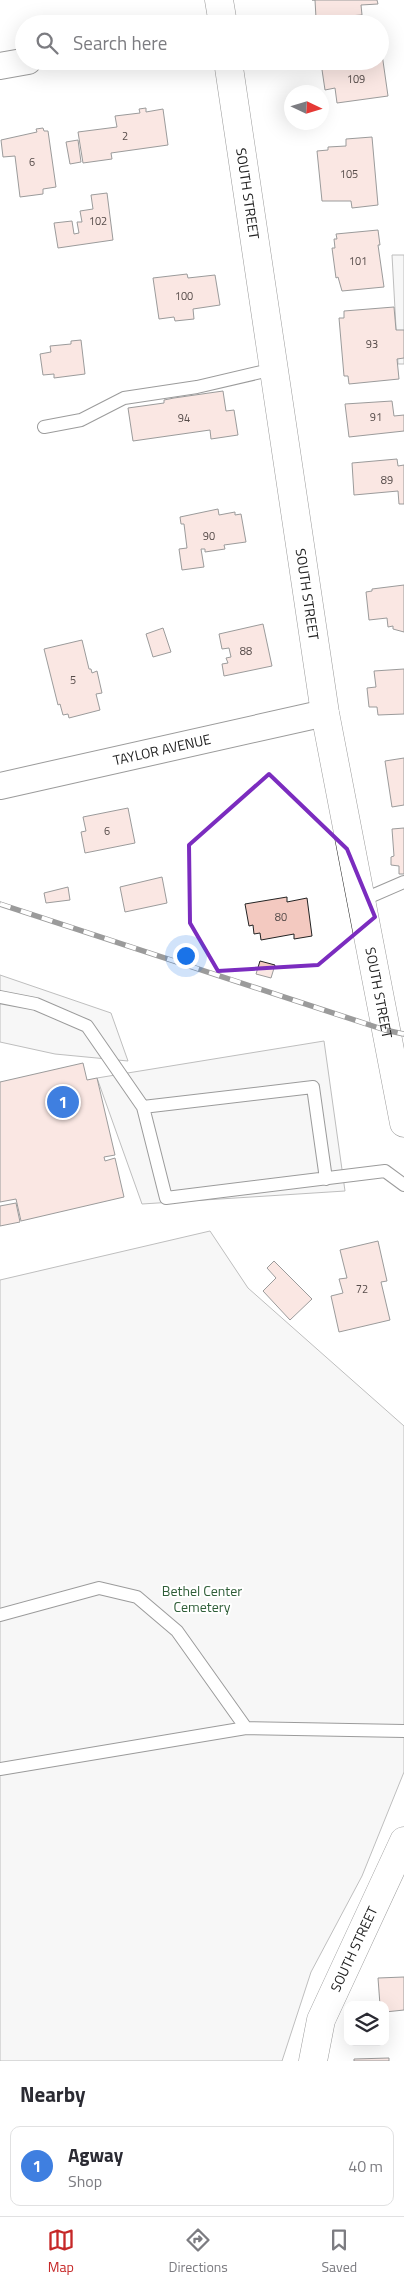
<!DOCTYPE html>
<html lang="en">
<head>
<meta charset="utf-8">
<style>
  :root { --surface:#fff; --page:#f7f7f7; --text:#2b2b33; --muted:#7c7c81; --line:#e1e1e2; --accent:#c62828 }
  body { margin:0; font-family:"Titillium Web",sans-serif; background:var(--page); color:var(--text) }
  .controls { position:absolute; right:15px; bottom:15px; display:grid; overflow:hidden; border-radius:10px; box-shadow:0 5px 20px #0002 }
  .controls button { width:45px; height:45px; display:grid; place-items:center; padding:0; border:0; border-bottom:1px solid var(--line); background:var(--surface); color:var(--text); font:25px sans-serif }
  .compass { position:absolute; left:284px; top:85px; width:45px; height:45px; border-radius:50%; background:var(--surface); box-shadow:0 5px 20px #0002; rotate:94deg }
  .you { position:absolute; left:185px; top:955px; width:18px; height:18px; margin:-12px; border:4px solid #fff; border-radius:50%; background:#1a73e8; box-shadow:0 0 0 8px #1a73e833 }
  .badge { display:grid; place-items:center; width:32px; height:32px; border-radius:50%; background:var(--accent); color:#fff; font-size:16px; font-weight:700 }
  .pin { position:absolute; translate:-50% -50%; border:2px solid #fff; box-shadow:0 1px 5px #0006 }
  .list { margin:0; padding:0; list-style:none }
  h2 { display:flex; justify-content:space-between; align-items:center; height:65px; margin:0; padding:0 20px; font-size:21px }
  h2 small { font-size:16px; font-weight:400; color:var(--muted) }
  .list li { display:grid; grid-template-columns:32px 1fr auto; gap:15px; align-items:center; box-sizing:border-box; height:80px; margin:0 10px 10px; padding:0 10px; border:1px solid var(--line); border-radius:10px }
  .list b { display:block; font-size:19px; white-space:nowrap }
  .list p { margin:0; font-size:16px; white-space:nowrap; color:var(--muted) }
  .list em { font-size:16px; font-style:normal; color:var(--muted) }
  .icon { flex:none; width:28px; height:28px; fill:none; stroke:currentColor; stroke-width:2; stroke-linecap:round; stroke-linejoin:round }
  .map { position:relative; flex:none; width:404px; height:2061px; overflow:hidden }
  .search { position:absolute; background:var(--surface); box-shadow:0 5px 20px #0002; left:15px; right:15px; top:15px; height:55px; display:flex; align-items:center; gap:12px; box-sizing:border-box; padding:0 18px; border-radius:28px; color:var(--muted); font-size:19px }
  .sheet { height:155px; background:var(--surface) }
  nav { display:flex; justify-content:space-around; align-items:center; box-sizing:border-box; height:70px; border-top:1px solid var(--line); background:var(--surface); font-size:14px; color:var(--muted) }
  nav a { display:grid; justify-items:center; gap:2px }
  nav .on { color:var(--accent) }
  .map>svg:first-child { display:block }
  .green { fill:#eee; stroke:#6f6f6f }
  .parking { fill:#ededed; stroke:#6f6f6f }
  .building { fill:#f3c9c0; stroke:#222 }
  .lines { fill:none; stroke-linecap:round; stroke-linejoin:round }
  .service-casing { stroke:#222; stroke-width:14 }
  .minor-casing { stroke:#222; stroke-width:28 }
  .tertiary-casing { stroke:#222; stroke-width:29 }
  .service { stroke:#fff; stroke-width:12 }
  .minor { stroke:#fff; stroke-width:26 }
  .tertiary { stroke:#fff; stroke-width:28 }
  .rail-casing { stroke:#222; stroke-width:5.5 }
  .rail { stroke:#fff; stroke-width:4; stroke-dasharray:11; stroke-linecap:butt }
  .marked { fill:none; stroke:#7b2cbf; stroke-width:4; stroke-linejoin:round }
  .labels { text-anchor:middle; stroke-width:4; stroke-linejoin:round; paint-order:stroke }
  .number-label { font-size:11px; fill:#564c4a }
  .street-label { font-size:14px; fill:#222; stroke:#fff }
  .park-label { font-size:14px; fill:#2f5e38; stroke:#fff }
</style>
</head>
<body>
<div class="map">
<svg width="404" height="2061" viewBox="0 0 404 2061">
  <rect width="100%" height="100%" fill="#fff"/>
  <!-- green -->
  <path class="green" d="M210,1231L248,1288L404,1426V1772L362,1876L311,1972L282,2061H0V1280Z"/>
  <!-- parking -->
  <path class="parking" d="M392,255H404V364H398Z
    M0,975L111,1013L128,1061L55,1054L0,1042Z
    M324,1041L345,1191L142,1204L97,1078Z"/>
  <!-- building -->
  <path class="building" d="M312,0H377L378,4L361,5L362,15L335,17L332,22H323L316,18L315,0Z
    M382,54L388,96L337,103L335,88L325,90L321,63L380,61Z
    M146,108V112L163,109L168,145L111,153L112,159L83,163L78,132L117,127L115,116L140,113L139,109Z
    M43,128L44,131H48L56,187L43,189V194L20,197L15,156L3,157L1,140L37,132L36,129Z
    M372,137L378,205L352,208L351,201H322L317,151L328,150V147L346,146V139Z
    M78,140L81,162L70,164L66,142Z
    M107,193L113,240L58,248L54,223L72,221L74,234L79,233L77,222H82L80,211L93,209L91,195Z
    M378,230L380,245H378L384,287L342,291L338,277L336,278L332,248H335L334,239H337L336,234Z
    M187,274L188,278L215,275L220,305L193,309L194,319L175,321L174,317L159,319L153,278Z
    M394,307L396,330H404V358L397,359L399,379L349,384L348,376H344L339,318H344V311Z
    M81,340L85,374L54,378V374L43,375L40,354L51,352L50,346L71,344V341Z
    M223,391L226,411L234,410L238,435L211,439L210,430L133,441L128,408L164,403V400L174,398Z
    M392,401L394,416L404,415V431L349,437L345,404Z
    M397,459L398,466L404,465V504H399L398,491L354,495L352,463Z
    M218,509L219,515L235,512V515L241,514L246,542L224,545L225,549L205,552V549H201L204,567L182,570L179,549L187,548L184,524H181L180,517Z
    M404,585V632L393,629V626L388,627L387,618L369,620L366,592L372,591V589Z
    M263,624L272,666L224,676L222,664L228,663L226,658L231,657L229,648L222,649L219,634Z
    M163,628L171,652L153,657L146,634Z
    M82,640L89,669H91L92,673L97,671L102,693L96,694L100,710L69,718L68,714L63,715L60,704L58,705L44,649Z
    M404,669V714L378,715L377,707H369L367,688L376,687L374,671Z
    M404,758V805L392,807L385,761Z
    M128,808L135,843L85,853L81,832L86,831L83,817Z
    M404,828V874H399V866L391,865V857L394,856L392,829Z
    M162,877L167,903L125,912L120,887Z
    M68,887L70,900L46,903L44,893Z
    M287,897V902L307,898L312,936L294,939V934L261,940L260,933L254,934L253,925L249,926L245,904Z
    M260,961L275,965L271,978L256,974Z
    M83,1063L87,1080L97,1078L115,1155L104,1157L105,1161L115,1158L124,1197L21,1221L16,1199L0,1202V1082Z
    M16,1203L20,1222L0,1226V1206Z
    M378,1241L387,1281L381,1282L390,1320L339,1332L331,1296L343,1293L339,1279L347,1278L340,1250Z
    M274,1261L312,1299L290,1320L263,1291L276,1278L267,1268Z
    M404,1977V2010L385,2012V2005H380L378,1978Z
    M389,2058V2061H354V2059Z"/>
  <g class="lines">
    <!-- service casing -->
    <g class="service-casing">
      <path id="service" d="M44,427L81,420L124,398L197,387L274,369
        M360,901L404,882
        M0,997L36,1004L87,1026L143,1107L166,1198L385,1171L404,1185
        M143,1107L313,1087L326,1179
        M0,1615L99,1588L137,1597L177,1631L246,1728
        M0,1769L246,1728L404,1731"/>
    </g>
    <!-- minor casing -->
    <g class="minor-casing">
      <g id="minor">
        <path d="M0,66L28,61"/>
        <path id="s1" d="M0,786L325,713"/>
      </g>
    </g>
    <!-- tertiary casing -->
    <g class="tertiary-casing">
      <g id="tertiary">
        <path d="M219,0L223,24"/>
        <path id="s2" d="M228,61L325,713L404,1123"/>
        <path id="s3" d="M313,2061L321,2020L404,1841"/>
      </g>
    </g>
    <!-- service -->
    <use href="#service" class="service"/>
    <!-- minor -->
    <use href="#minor" class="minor"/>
    <!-- tertiary -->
    <use href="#tertiary" class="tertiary"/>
    <!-- rail casing -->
    <g class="rail-casing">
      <path id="rail" d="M0,904L385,1030L404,1034"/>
    </g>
    <!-- rail -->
    <use href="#rail" class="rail"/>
  </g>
  <!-- marked area -->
  <path d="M0 0H404V2061H0ZM269,774L347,849L375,917L318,965L218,971L190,923L189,845Z" fill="#fff" fill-opacity=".55" fill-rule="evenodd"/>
  <path class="marked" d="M269,774L347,849L375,917L318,965L218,971L190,923L189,845Z"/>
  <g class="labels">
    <!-- number labels -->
    <g class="number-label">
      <text x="356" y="83">109</text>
      <text x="125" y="140">2</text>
      <text x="32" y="166">6</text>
      <text x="349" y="178">105</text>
      <text x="98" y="225">102</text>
      <text x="358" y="265">101</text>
      <text x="184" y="300">100</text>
      <text x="372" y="348">93</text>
      <text x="376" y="421">91</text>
      <text x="184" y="422">94</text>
      <text x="387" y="484">89</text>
      <text x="209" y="540">90</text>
      <text x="246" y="655">88</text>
      <text x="73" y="684">5</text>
      <text x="107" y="835">6</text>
      <text x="281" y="921">80</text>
      <text x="362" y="1293">72</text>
    </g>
    <!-- street labels -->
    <g class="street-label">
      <text dy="5" stroke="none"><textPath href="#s2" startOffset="134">SOUTH STREET</textPath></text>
      <text dy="5" stroke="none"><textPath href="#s2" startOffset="539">SOUTH STREET</textPath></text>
      <text dy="5" stroke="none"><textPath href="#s1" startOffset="166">TAYLOR AVENUE</textPath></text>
      <text dy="5" stroke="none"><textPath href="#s2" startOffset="944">SOUTH STREET</textPath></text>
      <text dy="5" stroke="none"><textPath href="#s3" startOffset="120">SOUTH STREET</textPath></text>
    </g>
    <!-- park labels -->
    <g class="park-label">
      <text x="202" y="1596">Bethel Center<tspan x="202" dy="16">Cemetery</tspan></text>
    </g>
  </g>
</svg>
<div class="controls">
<button><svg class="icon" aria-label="layers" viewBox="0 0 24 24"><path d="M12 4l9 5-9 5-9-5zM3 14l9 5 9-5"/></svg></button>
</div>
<svg class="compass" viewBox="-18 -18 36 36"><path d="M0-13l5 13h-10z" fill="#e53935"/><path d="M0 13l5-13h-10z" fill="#7c7c81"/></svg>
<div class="you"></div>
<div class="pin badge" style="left:63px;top:1102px;background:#3f7fe0">1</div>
<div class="search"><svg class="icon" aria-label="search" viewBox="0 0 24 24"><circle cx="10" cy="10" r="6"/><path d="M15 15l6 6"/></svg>Search here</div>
</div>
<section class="sheet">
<h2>Nearby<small></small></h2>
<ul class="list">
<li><span class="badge" style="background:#3f7fe0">1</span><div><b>Agway</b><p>Shop</p></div><em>40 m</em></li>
</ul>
</section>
<nav>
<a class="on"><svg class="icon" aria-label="map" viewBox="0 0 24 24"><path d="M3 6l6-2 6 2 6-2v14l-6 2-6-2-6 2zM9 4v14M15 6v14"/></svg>Map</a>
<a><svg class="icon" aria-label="directions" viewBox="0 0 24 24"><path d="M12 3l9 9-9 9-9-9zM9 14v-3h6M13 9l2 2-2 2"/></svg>Directions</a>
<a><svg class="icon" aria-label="saved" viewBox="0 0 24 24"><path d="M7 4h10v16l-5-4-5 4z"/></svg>Saved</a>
</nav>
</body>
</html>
